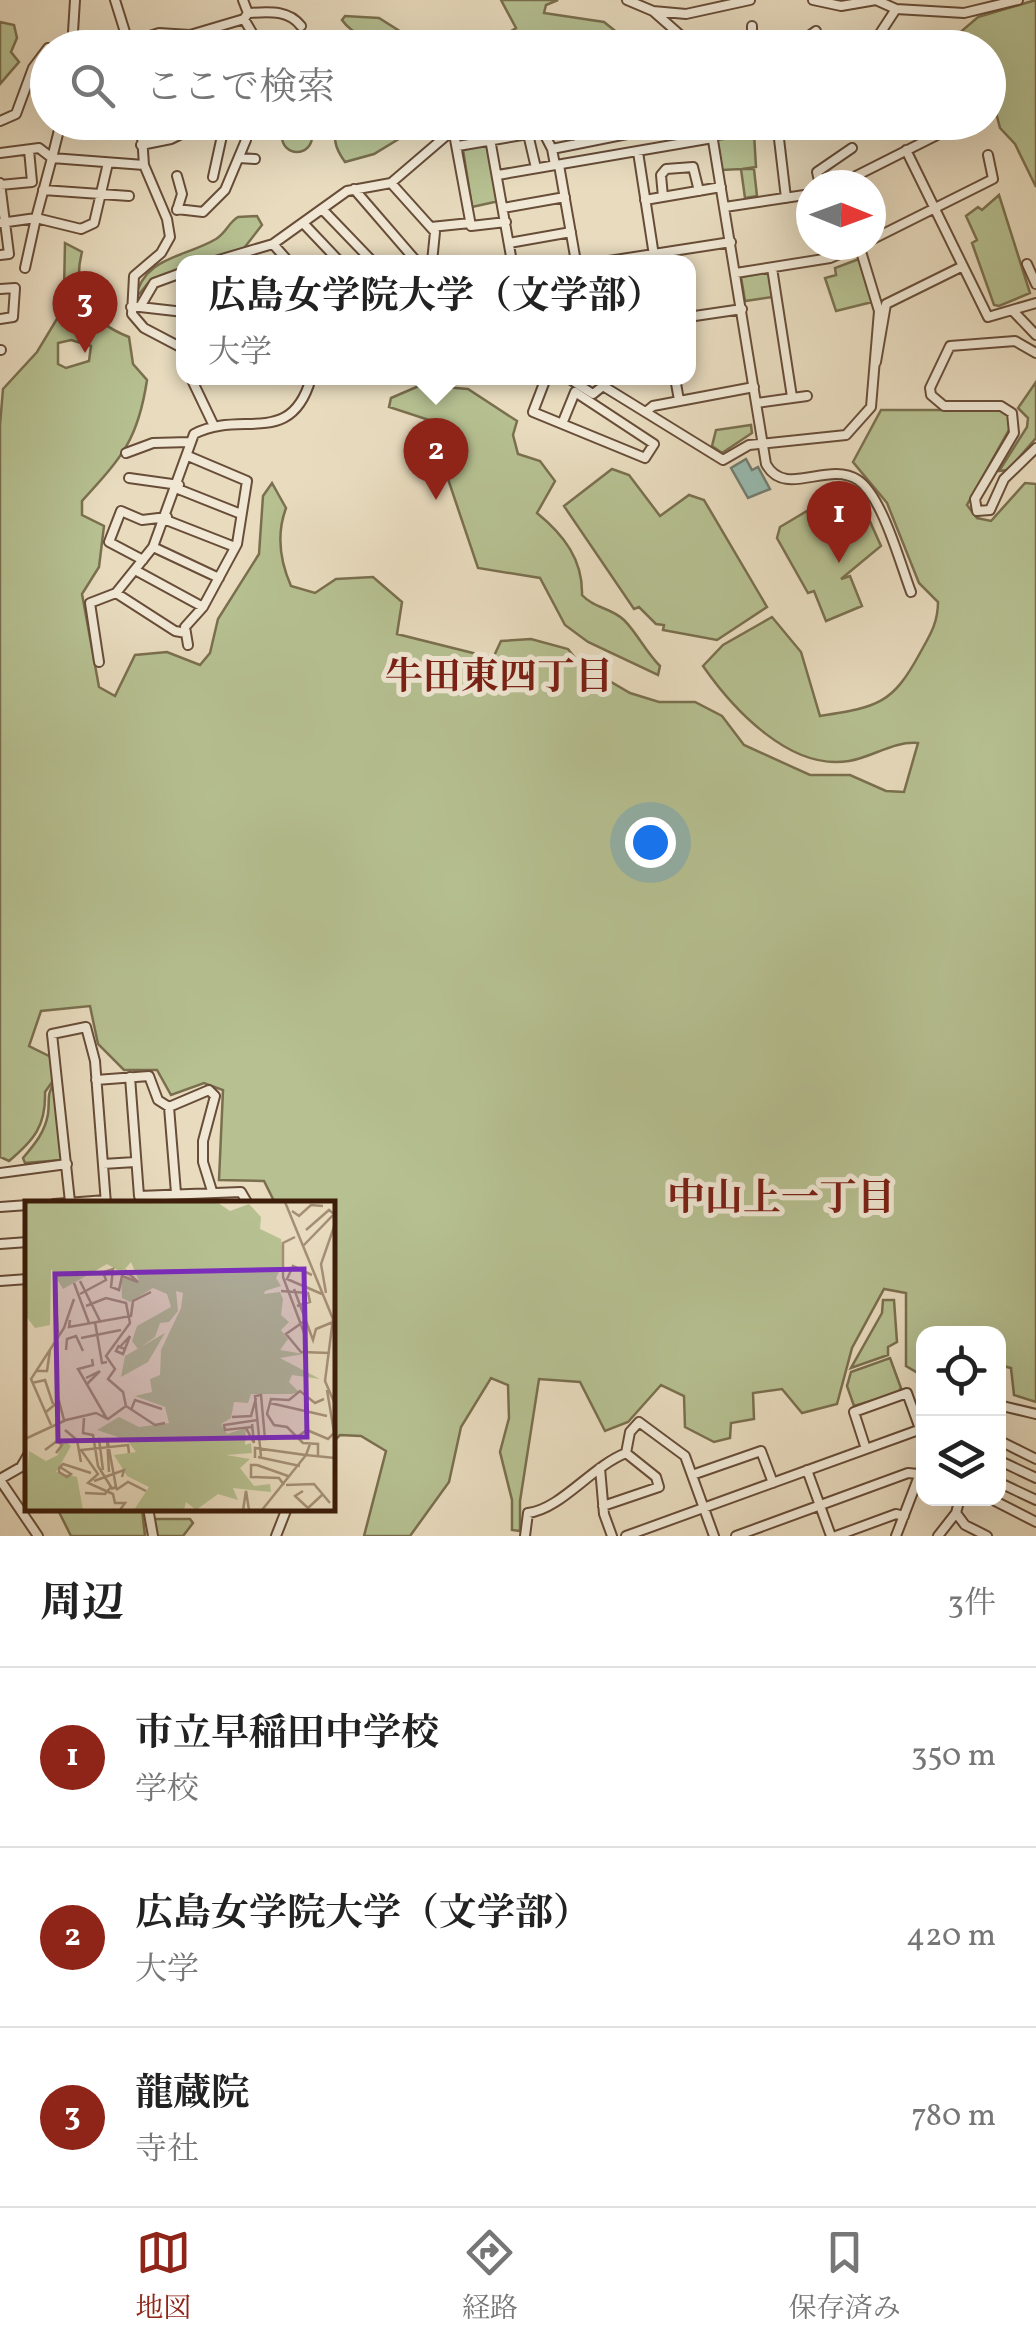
<!DOCTYPE html>
<html lang="ja">
<head>
<meta charset="utf-8">
<style>
  :root { --surface:#fff; --page:#f2f2f2; --text:#222; --muted:#767676; --line:#e0e0e0; --accent:#8f2418 }
  body { margin:0; font-family:Vollkorn,"Noto Serif JP",serif; background:var(--page); color:var(--text) }
  .controls { position:absolute; right:30px; bottom:30px; display:grid; overflow:hidden; border-radius:20px; box-shadow:0 10px 40px #0002 }
  .controls button { width:90px; height:90px; display:grid; place-items:center; padding:0; border:0; border-bottom:2px solid var(--line); background:var(--surface); color:var(--text); font:50px sans-serif }
  .compass { position:absolute; left:796px; top:170px; width:90px; height:90px; border-radius:50%; background:var(--surface); box-shadow:0 10px 40px #0002; rotate:91deg }
  .you { position:absolute; left:650px; top:842px; width:35px; height:35px; margin:-25px; border:8px solid #fff; border-radius:50%; background:#1a73e8; box-shadow:0 0 0 15px #1a73e833 }
  .badge { display:grid; place-items:center; width:65px; height:65px; border-radius:50%; background:var(--accent); color:#fff; font-size:32px; font-weight:700 }
  .pin { position:absolute; translate:-50% -82px; filter:drop-shadow(0 2px 5px #0008) }
  .pin::after { content:''; position:absolute; top:52px; width:35px; height:30px; background:inherit; clip-path:polygon(0 0,100% 0,50% 100%) }
  .popup { position:absolute; left:176px; top:255px; width:520px; height:130px; box-sizing:border-box; display:grid; place-content:center; border-radius:20px; background:var(--surface); filter:drop-shadow(0 2px 8px #0005); font-size:32px; white-space:nowrap; color:var(--muted) }
  .popup b { font-size:38px; color:var(--text) }
  .popup::after { content:''; position:absolute; left:50%; top:100%; margin-left:-20px; border:20px solid transparent; border-top-color:var(--surface) }
  .list { margin:0; padding:0; list-style:none }
  h2 { display:flex; justify-content:space-between; align-items:center; height:130px; margin:0; padding:0 40px; font-size:42px }
  h2 small { font-size:32px; font-weight:400; color:var(--muted) }
  .list li { display:grid; grid-template-columns:65px 1fr auto; gap:30px; align-items:center; box-sizing:border-box; height:180px; padding:0 40px; border-top:2px solid var(--line) }
  .list b { display:block; font-size:38px; white-space:nowrap }
  .list p { margin:0; font-size:32px; white-space:nowrap; color:var(--muted) }
  .list em { font-size:32px; font-style:normal; color:var(--muted) }
  .icon { flex:none; width:55px; height:55px; fill:none; stroke:currentColor; stroke-width:2; stroke-linecap:round; stroke-linejoin:round }
  .map { position:relative; flex:none; width:1036px; height:1536px; overflow:hidden }
  .search { position:absolute; background:var(--surface); box-shadow:0 10px 40px #0002; left:30px; right:30px; top:30px; height:110px; display:flex; align-items:center; gap:25px; box-sizing:border-box; padding:0 35px; border-radius:55px; color:var(--muted); font-size:38px }
  .sheet { height:670px; background:var(--surface) }
  nav { display:flex; justify-content:space-around; align-items:center; box-sizing:border-box; height:140px; border-top:2px solid var(--line); background:var(--surface); font-size:28px; color:var(--muted) }
  nav a { display:grid; justify-items:center; gap:5px }
  nav .on { color:var(--accent) }
  .map>svg:first-child { display:block }
  .green { fill:#b6c091; stroke:#7a6f4e; stroke-width:2.5; fill-rule:evenodd }
  .water { fill:#97bbb1; stroke:#737c6f; stroke-width:2.5 }
  .lines { fill:none; stroke-linecap:round; stroke-linejoin:round }
  .minor-casing { stroke:#684d38; stroke-width:12 }
  .minor { stroke:#f0e8d5; stroke-width:8 }
  .labels { text-anchor:middle; stroke-width:10; stroke-linejoin:round; paint-order:stroke }
  .neighbourhood-label { font-size:38px; font-weight:bold; fill:#7a1f14; stroke:#f0e8d5 }
  .inset-road { fill:none; stroke:#a48f76; stroke-width:2.5 }
  .view { fill:#7b2cbf; fill-opacity:0.15; stroke:#7b2cbf; stroke-width:5 }
  .inset-edge { fill:none; stroke:#3e1e0b; stroke-width:5 }
</style>
</head>
<body>
<div class="map">
<svg width="1036" height="1536" viewBox="0 0 1036 1536">
  <rect width="100%" height="100%" fill="#e8dbbe"/>
  <filter id="stains"><feTurbulence type="fractalNoise" baseFrequency=".002" numOctaves="4"/><feColorMatrix values="0 0 0 0 .2 0 0 0 0 .09 0 0 0 0 .02 0 0 0 .5 -.17"/></filter>
  <radialGradient id="worn" r=".72"><stop offset=".6" stop-color="#630" stop-opacity="0"/><stop offset="1" stop-color="#630" stop-opacity=".3"/></radialGradient>
  <!-- green -->
  <path class="green" d="M501,0H558L546,5L544,13L604,22L619,34L677,37L689,47H576L549,36L529,47H376C369,35 353,36 342,20L345,16L379,18L425,47H486L516,28Z
    M1036,0V187L1015,144L1000,128L989,86L988,48L943,47L978,17Z
    M0,22L14,25L17,38L11,52L19,62L0,84Z
    M282 137a15 15 0 1 1 30 0a15 15 0 1 1-30 0Z
    M341,123V122L425,123L374,154L345,162C335,148 331,137 341,123Z
    M754,134L756,167L742,169H754L757,196L745,198L741,169L722,170L717,140Z
    M487,144L499,201L472,207L463,150Z
    M999,195L1030,293L999,306L994,305L972,243L977,240L966,216L978,207L982,210Z
    M257,216L262,225L241,252L203,262H184L183,268L149,282L135,299C144,256 184,258 216,239C227,232 228,223 238,217Z
    M65,243L82,252C71,293 90,322 129,337L133,364L147,380C138,440 122,457 82,501V515L104,526L99,567L82,594L99,687L115,696L135,655L167,652L200,665L210,653L218,619L259,554L263,496L272,483L286,508C276,535 280,561 291,586L315,593L336,579L373,577L402,602L397,634L493,658L501,641L531,639L568,649L579,663L630,693L659,702H695L722,716L744,745L810,775H850L886,791L904,792L918,743C893,741 873,757 849,761C790,771 733,709 703,666L723,645L772,617L801,652L820,716C877,707 892,705 920,653C930,635 938,623 938,602L919,583L887,503L853,462L881,410H1003L1010,417V428L967,505L977,518L991,521L1025,483L1036,484V1402L1014,1395L1011,1368L999,1365L998,1334H924L923,1376L906,1366V1293L884,1289L852,1348L837,1404L802,1413L782,1389L753,1393L754,1419L731,1423L730,1438L714,1442L685,1427L684,1396L661,1385L628,1422L605,1431L580,1382L539,1379L520,1501V1531L512,1530V1500L500,1452L509,1418L508,1385L491,1378L461,1427L449,1482L410,1536H364L386,1451L361,1436L340,1435L333,1442L332,1204L275,1203L264,1181L219,1180L223,1090L204,1083L171,1095L157,1070H124L98,1044L90,1006L41,1011L29,1046L51,1057L55,1078L45,1092C46,1126 34,1140 9,1161L0,1157V425L3,389L37,352L69,299L64,291ZM71,340L91,346L89,361L66,368L58,364V343Z
    M859,259L872,302L836,311L825,278L836,275L835,268Z
    M769,272L773,297L745,301L741,277Z
    M1036,382V438L1008,470L999,471L1027,427L1028,418L1018,408Z
    M421,385L468,389L517,421L513,435L518,454L540,461L555,481L537,513C564,535 583,560 582,595C595,609 610,607 624,620C637,633 646,652 660,666L658,675L588,642L565,625L540,578L478,568L446,473L425,470L417,447L433,430L429,420L389,407L391,398Z
    M751,425L752,433L722,453L712,446L716,430Z
    M612,469L629,475L660,516L689,495L704,500L767,607L717,640L663,630L664,625L656,624L639,607L634,609L564,506Z
    M847,494L859,497L881,546L841,579L850,576L862,606L826,621L814,591L808,593L777,538L780,527L827,499Z
    M55,1082L62,1160L25,1163L23,1158C35,1144 45,1132 48,1114C50,1100 46,1094 55,1082Z
    M883,1300H894L897,1342L888,1347V1355L851,1368L882,1313Z
    M890,1358L901,1388L898,1393L854,1406L847,1386L851,1372Z
    M142,1509L145,1536H71L58,1510Z
    M152,1519H190L193,1523L183,1536H156Z"/>
  <!-- water -->
  <path class="water" d="M746,459L752,470L758,467L770,489L748,498L731,468Z"/>
  <g class="lines">
    <!-- minor casing -->
    <g class="minor-casing">
      <path id="minor" d="M115,0L130,48
        M627,0L653,11L695,48
        M813,0L841,6L876,0L896,9L964,13L1018,0
        M653,11L686,14L750,0
        M248,13C267,12 288,9 301,26
        M244,19L261,48
        M752,26V48
        M129,43L159,33L190,35L244,19L248,13L243,0
        M774,43L780,48
        M858,43L879,35L896,9
        M72,48L75,0
        M808,48L809,36L816,31
        M0,121L16,114L33,68L48,48
        M141,122L144,165L167,219L170,237L161,253L134,276L132,314L144,328L184,349
        M538,122L552,149
        M575,122L579,142
        M710,122L766,464C785,499 828,460 858,480C882,496 900,563 911,592
        M777,122L786,198
        M490,139L512,262
        M141,145L171,139L206,122
        M458,146L528,134L536,168
        M906,150L988,317L1036,303
        M638,152L655,262
        M0,153L39,148L52,158L61,122
        M239,158L255,159
        M555,165L552,149L647,130L649,122
        M559,165L576,262
        M498,175L713,138
        M177,176L182,194L177,210
        M213,177L225,122
        M0,183L9,254L0,255
        M391,183L435,232L432,262
        M0,185L32,182L29,150
        M820,185L817,172L852,148
        M838,185L963,122
        M354,189L417,262
        M43,190L129,196
        M663,197L661,175L666,169L693,167L699,191
        M645,200L721,187
        M725,207L811,194
        M503,208L565,197
        M177,209L203,212L225,190L246,140
        M322,209L373,262
        M0,223L36,218L52,158L144,165
        M304,224L340,262
        M431,227L470,223
        M871,240L993,179L988,155
        M509,243L571,232
        M273,244L289,262
        M212,262L273,244L347,191L391,183L447,135L454,134L471,226L506,222
        M602,262L731,242
        M1027,264L1036,284
        M25,268L36,218L81,229L94,223L108,163
        M772,268L792,397
        M736,273L830,258L861,245
        M0,289L15,288L13,317L0,319
        M131,307H140L154,283L184,272
        M140,307L184,312
        M1013,311L1036,335
        M688,317L742,309
        M0,350H1
        M1036,353L1015,341L950,346L930,388L931,395L944,406H1001L1012,413L1014,433L975,499L977,511L990,510L1004,479L1036,448
        M876,362L886,304L963,266
        M191,378L213,424
        M546,378L533,412L645,458L654,444L575,392L562,424
        M568,378L593,394L603,386
        M597,378L603,386L723,460L749,445L846,435L871,407L879,311L859,245
        M675,378L679,400
        M757,403L807,396
        M647,411L653,406L754,387
        M126,453L153,443L190,442
        M129,478L179,485
        M178,489L241,514
        M166,520L235,547
        M153,547L219,578
        M143,560L109,542L121,511L142,520L167,517
        M135,570L203,607
        M116,593L175,631L186,633
        M188,645L185,627L203,607L237,544L247,481L188,456
        M99,662L90,603L116,593L153,547L194,434C241,409 291,449 311,378
        M130,1077L139,1196L241,1192L248,1204
        M96,1080L149,1076L158,1100L169,1107L209,1090L215,1096L203,1141V1162L212,1191
        M169,1107L176,1193
        M103,1164L135,1162
        M0,1173L67,1164
        M70,1202L52,1034L86,1027L95,1061L106,1204
        M54,1204L106,1200
        M0,1207L28,1205
        M0,1244L28,1242
        M0,1281L28,1279
        M998,1405L1036,1414
        M998,1440L1036,1459
        M866,1449L854,1412L907,1393L924,1440
        M998,1460L1036,1478
        M600,1468L604,1514L612,1536
        M807,1470L831,1536
        M692,1475L761,1451L773,1483
        M0,1479L21,1467L28,1455
        M0,1480L38,1536
        M998,1482L1036,1500
        M989,1498L1036,1522
        M603,1506L659,1487L656,1477L626,1453
        M148,1508L153,1536
        M956,1513L965,1525L987,1536
        M276,1536L287,1508
        M525,1536L528,1513C561,1509 591,1467 626,1453L630,1432L639,1422L685,1456L714,1536
        M626,1536L924,1428
        M736,1536L908,1473L918,1474
        M836,1536L896,1514L904,1516
        M896,1536L924,1463
        M938,1536L956,1513L960,1498"/>
    </g>
    <!-- minor -->
    <use href="#minor" class="minor"/>
  </g>
  <g class="labels">
    <!-- neighbourhood labels -->
    <g class="neighbourhood-label">
      <text x="499" y="689">牛田東四丁目</text>
      <text x="781" y="1210">中山上一丁目</text>
    </g>
  </g>
  <!-- overview -->
  <g transform="translate(25 1201)">
    <rect width="310" height="310" fill="#e8dbbe"/>
    <path d="M0,1H192L205,10L224,3L236,16L235,28L256,38L259,61L251,77L256,85L240,90L239,93L255,91L258,98L256,114L264,121L256,129L263,138L255,149L279,153L255,157L295,178L267,174L264,181L274,191L267,193H226L223,202L209,201L206,217L196,223L202,233L221,227L220,244L226,242L227,252L201,254L225,258L215,267L229,285L245,283L246,291L208,287L213,299L193,293L171,309L161,301L159,309H109L124,286L102,275L89,254L111,251L102,239L72,229L94,216L114,226L144,222L140,206L110,195L127,191L125,178L135,174L136,149L156,107L158,92L151,90L153,110L144,121L135,122L130,136L113,148L107,140L112,125L146,106L142,93L128,87L105,101L97,97L96,77L114,80L106,61L99,69L106,77L82,63L38,88L26,68L25,124L10,127L0,114ZM140,132L123,161L96,176L100,155ZM37,238L46,245L31,271L52,276L58,309H0L4,250L21,260L33,254Z" fill="#b6c091"/>
    <path class="inset-road" d="M260,1L308,118L300,180L310,203M267,10L274,15L286,4L298,5M270,36L258,42V76L281,137M278,45L309,13L304,9L281,29M29,73L33,132M73,73L88,68L86,86L94,89L97,75L113,81L100,69M287,74L268,65L262,78L297,93M55,80L75,120M49,82L64,122M269,88L288,139L291,128L308,121M256,90L283,92L285,101L272,105M301,92L296,63L310,23M55,93L81,79L78,71M61,105L81,97L101,102L105,122L81,155L90,168L83,178L98,191L101,205M45,119L44,126L106,115L108,100L126,91M70,121L77,162L82,161M278,121L261,133L276,151L305,152M56,137L96,129M94,144L91,150L98,153L100,148L105,135L95,146L100,148M41,149L42,138L51,135L58,150M67,158L68,164L53,168L82,218M11,170H22L25,149M61,177L75,170L62,183M7,182L20,179L28,203M302,189L309,231M245,202L302,215M101,205L130,224L140,222M106,209L110,199L137,208M21,211L34,200L39,219M207,216L226,215L231,197M59,217L58,232L68,234L73,265L86,286L80,293L60,292M26,224L6,178L39,127L49,98M227,226L200,229L199,224L233,219M221,227L229,242L227,223M40,229L52,239L56,261M272,236L282,229L303,238L310,231M0,238L41,219L71,212L83,218L101,205M235,238H240L236,194L230,195L236,256M58,241L74,238L78,269M20,249L32,240L37,244L31,252M293,254V243L278,242L262,226L249,224L242,213L246,198L264,199L275,190L290,202L299,198M233,256L275,265M230,257V247L281,254L285,243M232,264H226V276L254,277L259,284M232,264L263,275M35,266L46,273L42,276L34,271V267L38,263L66,272M84,271L82,237L91,286L86,288M69,280L99,269L97,276M261,284L289,283L305,302M91,289L103,281L121,290M278,290L270,295L283,307L297,294M95,309L100,302H90L88,293L63,282L73,273L56,249L103,244L104,252M218,309L221,290L224,309M237,309L281,254L310,257"/>
    <path class="view" d="M279,68L282,236L33,240L30,73Z"/>
    <rect width="310" height="310" class="inset-edge"/>
  </g>
  <rect width="100%" height="100%" filter="url(#stains)"/>
  <rect width="100%" height="100%" fill="url(#worn)"/>
</svg>
<div class="controls">
<button><svg class="icon" aria-label="locate" viewBox="0 0 24 24"><circle cx="12" cy="12" r="6"/><path d="M12 2v4M12 18v4M2 12h4M18 12h4"/></svg></button>
<button><svg class="icon" aria-label="layers" viewBox="0 0 24 24"><path d="M12 4l9 5-9 5-9-5zM3 14l9 5 9-5"/></svg></button>
</div>
<svg class="compass" viewBox="-18 -18 36 36"><path d="M0-13l5 13h-10z" fill="#e53935"/><path d="M0 13l5-13h-10z" fill="#767676"/></svg>
<div class="you"></div>
<div class="pin badge" style="left:839px;top:563px">1</div>
<div class="pin badge" style="left:436px;top:500px">2</div>
<div class="popup"><b>広島女学院大学（文学部）</b>大学</div>
<div class="pin badge" style="left:85px;top:353px">3</div>
<div class="search"><svg class="icon" aria-label="search" viewBox="0 0 24 24"><circle cx="10" cy="10" r="6"/><path d="M15 15l6 6"/></svg>ここで検索</div>
</div>
<section class="sheet">
<h2>周辺<small>3件</small></h2>
<ul class="list">
<li><span class="badge">1</span><div><b>市立早稲田中学校</b><p>学校</p></div><em>350 m</em></li>
<li><span class="badge">2</span><div><b>広島女学院大学（文学部）</b><p>大学</p></div><em>420 m</em></li>
<li><span class="badge">3</span><div><b>龍蔵院</b><p>寺社</p></div><em>780 m</em></li>
</ul>
</section>
<nav>
<a class="on"><svg class="icon" aria-label="map" viewBox="0 0 24 24"><path d="M3 6l6-2 6 2 6-2v14l-6 2-6-2-6 2zM9 4v14M15 6v14"/></svg>地図</a>
<a><svg class="icon" aria-label="directions" viewBox="0 0 24 24"><path d="M12 3l9 9-9 9-9-9zM9 14v-3h6M13 9l2 2-2 2"/></svg>経路</a>
<a><svg class="icon" aria-label="saved" viewBox="0 0 24 24"><path d="M7 4h10v16l-5-4-5 4z"/></svg>保存済み</a>
</nav>
</body>
</html>
